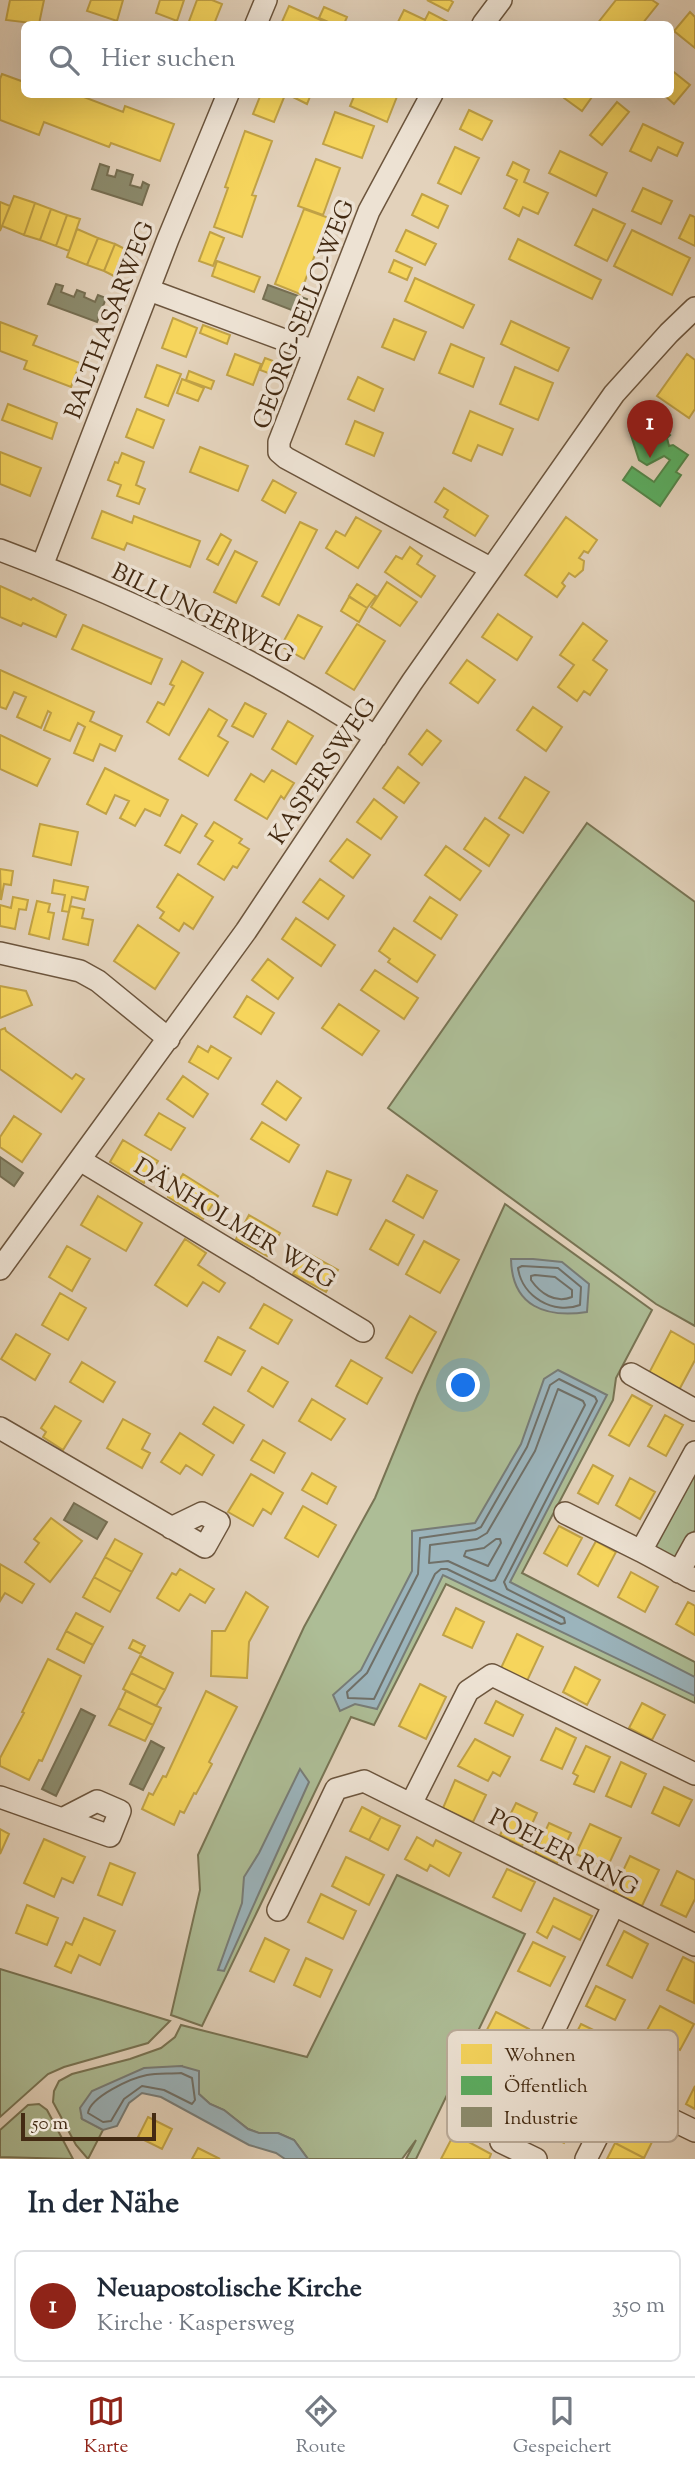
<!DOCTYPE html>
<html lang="de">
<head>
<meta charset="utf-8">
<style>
  :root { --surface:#fff; --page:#f2f2f3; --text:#1f2937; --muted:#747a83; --line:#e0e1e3; --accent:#8f2418 }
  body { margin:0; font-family:"Sorts Mill Goudy",serif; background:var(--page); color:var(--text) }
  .scale { position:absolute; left:21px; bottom:18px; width:135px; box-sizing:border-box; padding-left:7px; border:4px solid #442b13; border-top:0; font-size:19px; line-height:24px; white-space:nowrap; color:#442b13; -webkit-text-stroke:5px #ede2d3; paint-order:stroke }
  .you { position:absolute; left:464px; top:1386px; width:24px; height:24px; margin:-18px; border:5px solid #fff; border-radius:50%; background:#1a73e8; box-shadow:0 0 0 10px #1a73e833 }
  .badge { display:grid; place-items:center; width:46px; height:46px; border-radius:50%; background:var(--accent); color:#fff; font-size:23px; font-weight:700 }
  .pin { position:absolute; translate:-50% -58px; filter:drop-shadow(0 2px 4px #0008) }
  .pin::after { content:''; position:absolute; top:37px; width:24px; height:21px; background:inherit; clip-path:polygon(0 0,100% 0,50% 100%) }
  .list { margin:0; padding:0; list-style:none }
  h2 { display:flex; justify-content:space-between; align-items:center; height:91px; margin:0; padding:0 28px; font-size:30px }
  h2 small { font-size:23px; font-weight:400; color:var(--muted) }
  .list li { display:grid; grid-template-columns:46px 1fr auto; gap:21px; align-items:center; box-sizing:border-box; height:112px; margin:0 14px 14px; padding:0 14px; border:2px solid var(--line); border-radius:10px }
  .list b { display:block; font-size:26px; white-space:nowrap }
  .list p { margin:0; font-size:23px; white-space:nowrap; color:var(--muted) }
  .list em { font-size:23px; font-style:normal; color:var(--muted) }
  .icon { flex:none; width:38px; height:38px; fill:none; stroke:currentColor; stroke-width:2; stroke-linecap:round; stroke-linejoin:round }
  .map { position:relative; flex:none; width:695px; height:2159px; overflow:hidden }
  .search { position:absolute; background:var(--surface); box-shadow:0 7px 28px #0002; left:21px; right:21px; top:21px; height:77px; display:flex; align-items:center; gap:18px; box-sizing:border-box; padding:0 24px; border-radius:10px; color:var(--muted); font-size:26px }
  .sheet { height:217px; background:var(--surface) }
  nav { display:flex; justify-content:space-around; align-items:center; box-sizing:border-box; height:98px; border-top:2px solid var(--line); background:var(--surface); font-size:19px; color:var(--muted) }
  nav a { display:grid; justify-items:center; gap:4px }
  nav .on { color:var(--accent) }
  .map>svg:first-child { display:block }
  .green { fill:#adbd96; stroke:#787454; stroke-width:2 }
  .water { fill:#9bb4bc; stroke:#787d78; stroke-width:2 }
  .homes { fill:#f6d55c; stroke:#c1a246; stroke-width:2 }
  .public { fill:#5aae61; stroke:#53874a; stroke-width:2 }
  .industry { fill:#8c8c6e; stroke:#766f53; stroke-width:2 }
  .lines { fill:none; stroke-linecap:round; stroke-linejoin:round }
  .shore { stroke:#707068; stroke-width:2 }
  .minor-casing { stroke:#6c553d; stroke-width:24 }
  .minor { stroke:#ede2d3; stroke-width:21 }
  .labels { text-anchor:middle; stroke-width:7; stroke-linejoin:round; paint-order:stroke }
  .street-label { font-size:24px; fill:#442b13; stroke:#ede2d3 }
  .key { fill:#ede2d3; stroke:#baab99; stroke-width:2 }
  .key-label { font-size:19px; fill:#442b13 }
</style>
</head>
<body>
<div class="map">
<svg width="695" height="2159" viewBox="0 0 695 2159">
  <rect width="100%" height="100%" fill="#e3d2bb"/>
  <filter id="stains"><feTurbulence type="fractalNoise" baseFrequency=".00286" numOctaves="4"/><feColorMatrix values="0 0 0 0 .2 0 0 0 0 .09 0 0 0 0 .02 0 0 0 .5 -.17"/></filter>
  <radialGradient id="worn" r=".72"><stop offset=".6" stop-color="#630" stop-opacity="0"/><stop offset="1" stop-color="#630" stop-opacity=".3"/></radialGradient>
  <!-- green -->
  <path class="green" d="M587,823L695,902V1326L656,1304L388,1108Z
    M505,1204L652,1310L616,1378L613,1400L522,1573L695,1662V1703L446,1584L374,1725L351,1717L202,2026L171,2015L200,1890L198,1855L304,1627L375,1498L417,1396Z
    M695,1472V1530L678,1562L658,1552L654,1546Z
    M397,1875L525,1934L416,2159H406L416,2140L402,2159H308L294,2140L278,2133H258L248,2129L224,2110L210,2104L199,2094L182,2066L82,2118L103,2130L88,2159L76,2145L53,2102L54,2091L59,2081L72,2074L130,2059L161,2048L175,2037L181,2025L307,2057Z
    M0,1969L170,2021L148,2043L64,2067L48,2074L0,2117Z
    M39,2104L47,2110L73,2159L0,2157V2130L28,2105Z"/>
  <!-- water -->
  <path class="water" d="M511,1259H533L562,1262L589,1284L587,1312C546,1318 512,1307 511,1259Z
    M558,1370L607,1395L510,1582L695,1677V1696L443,1575L377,1709L355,1704L340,1711L333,1695L361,1670L412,1571V1531L475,1523L521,1444L544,1379Z
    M300,1769L309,1782L224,1971L218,1970L242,1903L244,1877L259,1853Z
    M181,2066L199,2071V2094L210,2104L224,2110L248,2129L259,2133H278L294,2140L308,2159H285L276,2153L249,2145L161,2097L142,2093L129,2103L117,2126L103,2130L82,2119L80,2108L92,2091L144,2068Z"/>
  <!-- homes -->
  <path class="homes" d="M10,0H44L39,24L6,20Z
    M91,0H123L117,21L87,11Z
    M160,0H184L177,21L156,13Z
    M197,0H212L222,4L214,24H188Z
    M427,0H450L453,2L448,11Z
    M616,0H652L658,4L642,24H597Z
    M289,6L330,24H281Z
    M324,7L347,17L344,24H333L319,18Z
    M404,10L425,20L429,12L448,22L447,24H397Z
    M690,12L695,17V48L674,31Z
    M670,69L690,85L674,104L663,94H670Z
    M2,74L24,82V94H76L123,112L125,106L174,124L160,161L111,143L109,147L44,122L39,135L0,120V79Z
    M261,94L285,95L274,122L253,114Z
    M287,94H311L307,104Z
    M355,94H398L387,122L350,106Z
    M566,94H594L582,111L564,98Z
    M617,102L629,112L602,145L590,135Z
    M469,110L492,121L482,140L460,129Z
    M335,112L374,126L362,158L323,144Z
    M643,124L683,143L677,156L658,147L651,161L630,151Z
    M245,131L272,141L252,195L256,196L242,237L214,227L228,188L225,187Z
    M455,147L479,158L461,194L438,183Z
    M560,151L607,173L596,196L549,173Z
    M316,159L340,168L323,215L298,206Z
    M513,162L529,170L524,182L548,193L538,214L523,207L519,216L504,208L517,180L507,175Z
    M643,188L672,201L661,224L632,211Z
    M422,194L448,206L438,228L412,215Z
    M14,196L35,203L24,235L2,226Z
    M0,202L10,206L0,231Z
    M35,203L51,209L40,240L24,235Z
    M51,209L67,215L56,246L40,240Z
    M304,209L329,218L300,294L275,284Z
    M593,209L625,224L607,261L575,245Z
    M67,215L80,219L69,251L56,246Z
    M690,215L695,217V246L679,238Z
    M77,229L98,238L87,265L67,257Z
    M406,230L436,244L425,265L396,251Z
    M632,230L690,258L672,295L614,266Z
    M210,232L224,238L213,266L199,261Z
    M98,238L115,244L104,271L87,265Z
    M518,239L601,280L592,299L509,259Z
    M115,244L125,249L114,276L104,271Z
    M394,260L412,268L407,280L389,272Z
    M217,261L260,277L254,292L212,276Z
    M415,278L474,305L463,328L405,301Z
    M173,318L197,328L186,357L162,348Z
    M394,319L426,332L414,360L382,347Z
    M511,321L569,348L558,371L501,344Z
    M0,322L37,336L33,345L80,363L71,387L24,369L27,361L0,351Z
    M203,325L230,335L227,344L200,333Z
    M451,344L484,358L473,387L439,373Z
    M235,354L261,364L253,385L227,375Z
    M687,354L695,360V409L689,418L657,396Z
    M265,358L276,362L271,374L260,370Z
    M157,365L181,374L168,406L145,397Z
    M515,367L553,383L538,420L500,404Z
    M189,371L214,381L211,389L186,380Z
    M358,377L383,389L374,411L348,399Z
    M182,379L204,388L198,401L177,393Z
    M8,404L57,423L52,439L2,420Z
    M137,409L164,420L153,448L126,437Z
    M470,411L513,429L502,455L478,445L471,461L453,453Z
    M355,421L383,433L374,456L346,444Z
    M200,447L248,466L238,491L190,472Z
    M0,452L41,468L30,496L0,484Z
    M122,453L144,462L136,485L145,489L139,504L117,496L121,485L108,480L115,462L118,463Z
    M273,480L296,493L285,513L262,500Z
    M444,488L488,516L475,536L444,517L448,510L435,502Z
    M102,511L132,523L134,516L200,541L190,567L127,543L124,550L92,538Z
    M356,517L381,531L358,568L326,548L336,531L345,536Z
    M566,517L597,540L588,553L584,551L579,558L584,561L583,570L575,577L569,573L562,583L565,586L557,597L525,575Z
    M300,522L317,530L279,605L262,596Z
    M221,534L231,540L218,565L207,559Z
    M410,547L422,556L417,564L435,576L421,597L385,572L396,556L402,559Z
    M235,551L257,562L236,603L214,592Z
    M387,582L417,602L400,626L371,607Z
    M357,584L376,596L367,608L349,596Z
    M0,586L31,600L33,598L66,615L56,637L23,623L21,626L0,617Z
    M349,597L367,608L359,622L341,611Z
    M498,614L532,637L517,660L482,637Z
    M298,615L322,627L304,659L281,646Z
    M583,623L607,641L593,660L607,670L590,695L584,691L577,701L558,687L574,665L560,655Z
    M357,624L385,641L354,690L326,673Z
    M83,625L162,659L151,684L72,649Z
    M467,660L495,680L478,703L450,683Z
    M182,661L203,673L169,735L147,722L158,702L164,705L174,686L170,684Z
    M0,670L94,712L90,721L122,736L115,751L100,744L93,761L74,753L85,727L78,723L70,741L44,730L51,713L48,711L41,728L17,717L26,697L14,692L6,709L0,707Z
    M245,703L266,714L253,737L232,726Z
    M533,707L562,727L546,751L517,730Z
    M209,709L227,720L218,736L228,742L208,776L179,759Z
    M288,721L313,736L296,764L272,749Z
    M427,730L441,741L422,765L409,754Z
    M0,735L50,759L37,786L0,769Z
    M398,767L419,783L404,803L383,788Z
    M105,768L168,800L160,816L145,809L135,826L120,818L129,801L115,795L106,814L87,804Z
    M272,770L294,783L284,799L281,796L267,819L235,800L251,774L264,782Z
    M525,777L549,792L523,833L499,818Z
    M374,799L397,817L381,839L357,822Z
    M182,815L197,824L180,853L165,845Z
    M485,818L509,835L489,866L464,849Z
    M214,822L242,839L239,843L249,849L237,868L233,866L224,880L198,864L213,841L205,836Z
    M40,824L78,832L71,865L33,856Z
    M347,839L370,855L353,878L330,861Z
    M446,846L481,871L460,900L425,875Z
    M0,869L13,871L11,885L4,884L1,900Z
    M178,874L213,897L193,929L184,923L179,931L160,918L164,912L157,907Z
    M320,879L344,896L328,919L303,902Z
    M54,880L88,887L85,900L72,897L69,912L62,911L65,895L52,893Z
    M13,897L28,900L26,910L19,909L15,929L0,926V905L11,908Z
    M430,897L457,915L441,939L414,921Z
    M37,901L50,904L48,912L54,913L49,939L29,934Z
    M70,906L84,909L82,918L93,920L88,945L63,939Z
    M296,918L335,945L321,966L282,939Z
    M138,925L179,953L155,989L114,961Z
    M394,928L435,955L417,982L388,962L390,959L379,951Z
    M268,959L293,978L278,999L252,980Z
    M375,970L418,998L404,1019L361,990Z
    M0,986L26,991L32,1005L0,1018Z
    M247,996L274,1013L261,1034L234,1017Z
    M339,1004L379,1031L362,1055L322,1028Z
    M5,1028L6,1031L72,1079L76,1074L84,1079L61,1112L0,1069V1030Z
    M198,1046L208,1052L211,1046L231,1058L218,1079L189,1062Z
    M183,1076L208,1094L193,1117L167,1099Z
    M277,1081L301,1098L286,1120L262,1104Z
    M159,1113L185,1128L171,1150L145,1135Z
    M14,1116L41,1134L22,1162L0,1147V1137Z
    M262,1122L299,1145L289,1162L251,1139Z
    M123,1140L158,1161L144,1183L110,1162Z
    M327,1171L351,1180L337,1215L313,1206Z
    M183,1174L218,1196L203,1219L168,1197Z
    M407,1175L437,1191L423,1218L393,1201Z
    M98,1196L142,1223L126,1251L81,1225Z
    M249,1215L280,1233L267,1256L236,1239Z
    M386,1220L414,1235L398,1265L370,1249Z
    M185,1239L206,1253L198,1265L225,1283L219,1292L203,1282L187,1306L155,1285Z
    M424,1241L459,1260L440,1293L406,1274Z
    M67,1246L90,1259L72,1291L49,1277Z
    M306,1252L338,1270L326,1292L293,1274Z
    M60,1293L86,1308L68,1340L42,1325Z
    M264,1304L292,1320L278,1344L250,1328Z
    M410,1316L436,1332L412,1373L386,1358Z
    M671,1331L695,1345V1360L679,1390L649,1373Z
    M16,1334L50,1354L35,1380L1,1359Z
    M218,1337L245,1351L231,1375L205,1361Z
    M351,1360L382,1378L367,1404L336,1386Z
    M82,1362L115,1382L103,1402L70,1382Z
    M262,1367L288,1382L273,1407L248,1391Z
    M632,1395L652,1406L629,1446L609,1435Z
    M312,1399L345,1419L331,1440L299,1421Z
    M55,1406L81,1421L63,1450L43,1437L46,1432L41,1428Z
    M214,1407L244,1425L233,1443L203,1424Z
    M665,1415L683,1425L666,1456L648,1446Z
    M123,1419L150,1434L142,1449L150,1453L142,1468L107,1448Z
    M180,1433L214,1455L202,1475L186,1465L180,1474L161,1462Z
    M263,1440L285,1453L274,1473L251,1460Z
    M593,1465L613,1476L598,1504L578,1493Z
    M312,1473L336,1487L327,1504L302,1490Z
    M251,1474L283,1493L271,1514L263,1509L253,1526L228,1512Z
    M630,1478L655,1492L640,1519L616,1505Z
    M303,1506L336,1525L318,1557L285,1538Z
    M51,1518L82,1541L50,1582L25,1562L39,1543L34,1539Z
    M559,1526L582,1538L567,1566L544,1553Z
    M115,1539L142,1554L132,1572L105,1557Z
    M596,1541L616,1552L598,1586L578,1574Z
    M105,1557L132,1572L121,1592L94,1577Z
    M0,1564L34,1584L22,1603L5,1593L0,1601Z
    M180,1569L214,1589L205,1603L190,1594L179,1611L157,1598L172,1573L176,1575Z
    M631,1572L658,1587L645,1612L618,1597Z
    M94,1577L121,1592L110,1612L83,1597Z
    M246,1592L268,1607L249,1642L247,1678L211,1676L212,1631H225Z
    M688,1602L695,1606V1635L676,1624Z
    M456,1608L484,1622L472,1648L443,1635Z
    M76,1613L103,1627L93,1645L66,1631Z
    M66,1631L93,1645L84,1663L57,1649Z
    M517,1634L543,1647L527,1681L501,1668Z
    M133,1640L145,1646L141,1654L129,1648Z
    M140,1656L173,1673L165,1690L131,1673Z
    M48,1659L81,1676L42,1761L39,1760L29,1780L0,1766V1758L24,1713L22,1712Z
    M575,1667L600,1680L587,1705L563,1692Z
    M131,1673L165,1690L156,1706L123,1689Z
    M420,1684L446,1697L426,1739L399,1726Z
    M126,1691L161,1708L153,1725L118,1708Z
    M206,1691L237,1707L209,1762L212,1764L196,1794L194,1793L184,1813L180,1811L174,1825L142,1809L149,1793L153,1795L163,1776L166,1777Z
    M496,1701L523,1715L513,1736L485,1723Z
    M642,1703L665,1715L652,1740L629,1728Z
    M118,1708L153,1725L145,1741L109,1725Z
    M556,1728L576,1738L562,1769L541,1760Z
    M475,1739L510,1757L500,1776L493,1772L488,1781L458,1766Z
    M586,1746L610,1757L594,1792L574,1784L578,1776L573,1773Z
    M621,1762L646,1774L631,1807L606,1796Z
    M455,1780L486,1795L473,1822L443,1808Z
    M664,1787L692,1800L679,1826L652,1813Z
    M516,1803L537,1813L522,1846L500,1835Z
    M362,1807L381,1817L369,1840L350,1831Z
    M381,1817L400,1826L388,1850L369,1840Z
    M549,1823L571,1833L557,1863L535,1853Z
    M590,1824L621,1838L607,1868L576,1854Z
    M0,1829L9,1834L0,1854Z
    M417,1837L433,1846L436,1840L461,1853L449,1876L430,1865L427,1871L405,1859Z
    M44,1839L85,1857L73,1883L62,1878L54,1897L24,1883Z
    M630,1856L659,1870L642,1906L613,1892Z
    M346,1857L384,1875L369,1905L332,1886Z
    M110,1863L135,1873L122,1905L98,1895Z
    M507,1869L535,1882L521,1911L493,1897Z
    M677,1871L695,1880V1899L686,1917L661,1905Z
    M321,1894L356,1911L343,1939L308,1922Z
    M554,1898L592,1916L580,1940L553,1926L547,1938L537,1932Z
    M27,1905L58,1918L47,1945L16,1933Z
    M84,1918L115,1931L100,1965L79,1955L71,1973L55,1966L66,1942L72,1945Z
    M624,1931L648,1944L632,1978L607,1965Z
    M265,1938L289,1950L274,1982L250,1971Z
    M533,1942L565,1957L550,1986L518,1971Z
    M683,1957L695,1963L694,2003L667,1990Z
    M306,1958L332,1970L320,1997L294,1985Z
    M596,1986L625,2000L615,2020L586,2006Z
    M660,2006L694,2024L680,2050L646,2032Z
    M496,2012L529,2029L504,2080L470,2063Z
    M581,2024L606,2036L594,2061L568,2049Z
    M695,2086V2109L686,2104Z
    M540,2103L575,2120L564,2143L529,2126Z
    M148,2117L172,2129L162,2149L138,2137Z
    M625,2124L654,2138L644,2158L615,2143Z
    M454,2134L491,2154L489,2159H441Z
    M615,2143L644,2158L643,2159H607Z
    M198,2148L220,2159H192Z"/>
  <!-- public -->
  <path class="public" d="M641,413L670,435L667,438L669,446L673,445L688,455L676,472L681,475L660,506L623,480L632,467L654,482L670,460L664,456L647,465L639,460L629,429Z"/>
  <!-- industry -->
  <path class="industry" d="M100,164L109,167L107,175L115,177L117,170L133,175L130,185L141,188L143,182L149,185L142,205L92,189Z
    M56,284L63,286L61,292L74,297L77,290L85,293L84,297L95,302L98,295L106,298L97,322L48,304Z
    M268,285L307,299L302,314L263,299Z
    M0,1157L23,1173L14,1186L0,1176Z
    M74,1503L107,1522L97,1539L64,1520Z
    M81,1709L95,1716L56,1796L42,1789Z
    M151,1741L164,1748L143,1790L130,1784Z"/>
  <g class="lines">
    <!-- shore -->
    <path class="shore" d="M522,1266L558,1268L581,1287L580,1305C554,1315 522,1297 518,1268Z
      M535,1275L555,1277L572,1290V1297C555,1304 540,1293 531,1280V1276Z
      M559,1379L595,1397L597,1401L504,1582L507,1589L564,1618L565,1623L561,1624L447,1569H441L435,1574L374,1699L348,1698L347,1692L367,1673L418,1574L420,1538L475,1530L481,1527L527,1447L550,1385Z
      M558,1389L583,1401L585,1405L495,1580L491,1581L448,1561L429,1563L430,1545L477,1539L487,1533L535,1451Z
      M496,1539H500L501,1543L488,1566L464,1556L466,1551L484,1548Z
      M181,2073L192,2078L195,2100L192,2104L164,2090L142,2086L124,2099L111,2121L103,2122L88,2113C90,2097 131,2078 147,2075C157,2073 170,2074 181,2073Z"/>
    <!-- minor casing -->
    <g class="minor-casing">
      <path id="minor" d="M256,24L266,0
        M483,24L501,0
        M432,94L369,211L279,442V452L286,458L490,568
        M149,290L314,351
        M0,550C131,599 259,660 376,737
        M42,566L168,239L228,94
        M0,953L80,971L98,981L169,1039
        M80,1160L363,1331
        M0,1269L246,931L412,682L614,394L669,333L695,308
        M631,1374L695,1410
        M0,1428L205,1547L219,1522L202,1513L171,1528
        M695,1452L641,1551L695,1580
        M565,1513L641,1551
        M679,1572L695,1543
        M0,1797L110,1836L120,1811L97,1801L62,1819
        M411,1804L468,1691L492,1675L695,1774
        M278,1910L336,1789L364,1781L695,1945
        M536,2159L501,2142L613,1906
        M586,2159L619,2094L695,2131"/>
    </g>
    <!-- minor -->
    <use href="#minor" class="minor"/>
  </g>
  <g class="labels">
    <!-- street labels -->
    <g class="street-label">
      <text transform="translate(303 314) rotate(-69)" y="8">GEORG-SELLO-WEG</text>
      <text transform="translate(109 320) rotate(-69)" y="8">BALTHASARWEG</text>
      <text transform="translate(203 613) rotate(26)" y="8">BILLUNGERWEG</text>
      <text transform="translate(322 771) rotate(-56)" y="8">KASPERSWEG</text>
      <text transform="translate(235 1223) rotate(31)" y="8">DÄNHOLMER WEG</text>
      <text transform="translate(564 1852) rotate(27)" y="8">POELER RING</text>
    </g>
  </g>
  <!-- legend -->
  <rect x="447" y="2030" width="231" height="112" rx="10" class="key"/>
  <rect x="461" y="2044" width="31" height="20" fill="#f6d55c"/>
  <rect x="461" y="2076" width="31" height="19" fill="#5aae61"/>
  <rect x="461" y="2107" width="31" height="20" fill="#8c8c6e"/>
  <g class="key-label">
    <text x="504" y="2061">Wohnen</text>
    <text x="504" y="2092">Öffentlich</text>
    <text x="504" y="2124">Industrie</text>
  </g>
  <rect width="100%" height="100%" filter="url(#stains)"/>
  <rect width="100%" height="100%" fill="url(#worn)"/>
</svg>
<div class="scale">50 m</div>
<div class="you"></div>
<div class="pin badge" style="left:650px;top:458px">1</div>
<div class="search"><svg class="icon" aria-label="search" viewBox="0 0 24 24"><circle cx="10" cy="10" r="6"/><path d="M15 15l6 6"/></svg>Hier suchen</div>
</div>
<section class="sheet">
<h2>In der Nähe<small></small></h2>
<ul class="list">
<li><span class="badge">1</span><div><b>Neuapostolische Kirche</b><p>Kirche · Kaspersweg</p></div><em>350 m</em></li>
</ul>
</section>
<nav>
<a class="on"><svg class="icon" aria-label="map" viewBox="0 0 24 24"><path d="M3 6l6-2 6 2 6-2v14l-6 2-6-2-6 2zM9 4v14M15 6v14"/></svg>Karte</a>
<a><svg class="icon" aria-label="directions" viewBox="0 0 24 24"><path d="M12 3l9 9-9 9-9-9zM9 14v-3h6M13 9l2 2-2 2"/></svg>Route</a>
<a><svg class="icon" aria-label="saved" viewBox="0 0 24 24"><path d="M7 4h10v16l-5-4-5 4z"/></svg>Gespeichert</a>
</nav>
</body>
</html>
